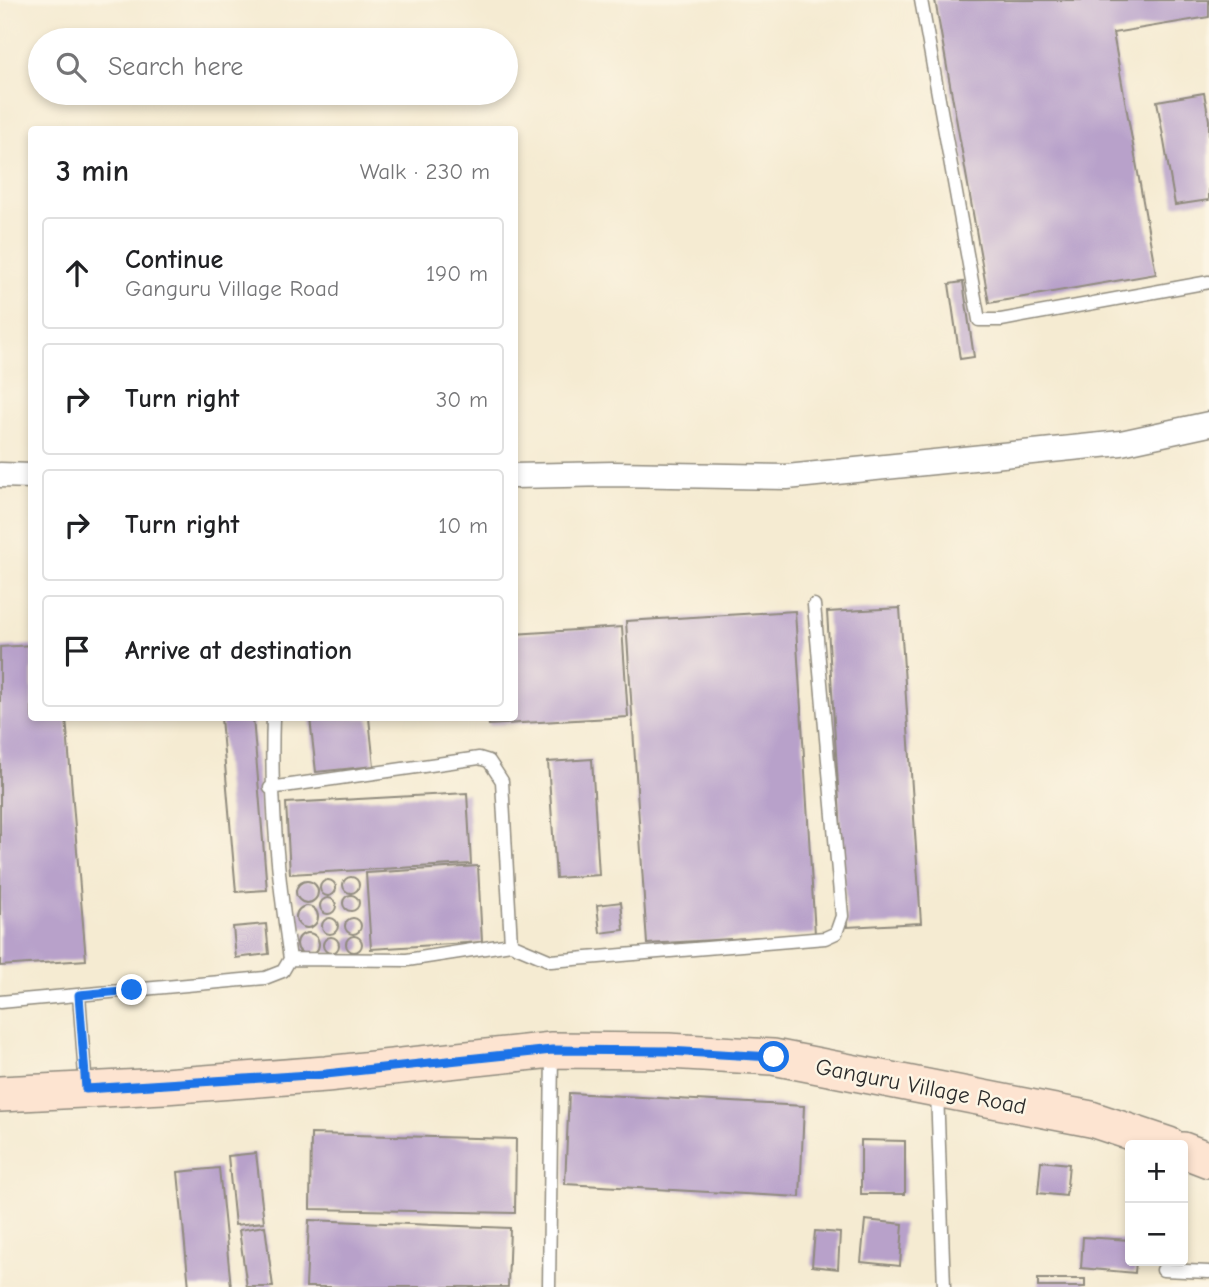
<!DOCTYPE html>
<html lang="en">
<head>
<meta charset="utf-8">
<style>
  :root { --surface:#fff; --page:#f2f2f2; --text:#202124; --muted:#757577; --line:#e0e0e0 }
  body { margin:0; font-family:"Comic Neue",sans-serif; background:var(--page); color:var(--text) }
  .controls { position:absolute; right:21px; bottom:21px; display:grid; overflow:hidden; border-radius:7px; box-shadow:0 4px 10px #0003 }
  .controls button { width:63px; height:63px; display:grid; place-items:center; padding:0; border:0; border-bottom:2px solid var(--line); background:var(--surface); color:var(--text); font:35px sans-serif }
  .stop { position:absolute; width:21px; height:21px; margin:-16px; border:5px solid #1a73e8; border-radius:50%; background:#fff }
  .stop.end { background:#1a73e8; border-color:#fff; box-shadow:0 2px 7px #0008 }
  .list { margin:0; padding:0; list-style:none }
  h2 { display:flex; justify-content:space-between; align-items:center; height:91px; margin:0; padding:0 28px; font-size:30px }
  h2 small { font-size:23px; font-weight:400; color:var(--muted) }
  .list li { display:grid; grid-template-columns:46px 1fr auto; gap:21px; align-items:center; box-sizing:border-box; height:112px; margin:0 14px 14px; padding:0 14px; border:2px solid var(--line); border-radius:7px }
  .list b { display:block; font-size:26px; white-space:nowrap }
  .list p { margin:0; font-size:23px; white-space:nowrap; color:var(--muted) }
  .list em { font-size:23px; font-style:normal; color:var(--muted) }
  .icon { flex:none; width:38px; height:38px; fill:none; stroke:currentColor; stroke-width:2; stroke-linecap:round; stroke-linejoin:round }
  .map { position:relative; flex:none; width:1209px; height:1287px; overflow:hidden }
  .search { position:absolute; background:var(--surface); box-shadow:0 4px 10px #0003; left:28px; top:28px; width:490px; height:77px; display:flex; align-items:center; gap:18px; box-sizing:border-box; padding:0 24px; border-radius:38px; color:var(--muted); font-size:26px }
  .panel { position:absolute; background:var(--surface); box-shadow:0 4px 10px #0003; left:28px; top:126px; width:490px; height:595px; border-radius:7px }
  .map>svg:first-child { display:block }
  .building { fill:#b8a1ca }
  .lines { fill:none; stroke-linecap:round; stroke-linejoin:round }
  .lane-casing { stroke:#908b7e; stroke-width:15 }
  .street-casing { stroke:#908b7e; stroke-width:27 }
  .secondary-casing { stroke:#908b7e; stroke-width:38 }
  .lane { stroke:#fff; stroke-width:12 }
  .street { stroke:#fff; stroke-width:24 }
  .secondary { stroke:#fde4d1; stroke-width:35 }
  .route { stroke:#1a73e8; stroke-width:9 }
  .labels { text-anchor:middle; stroke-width:5; stroke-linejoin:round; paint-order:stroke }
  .street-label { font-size:23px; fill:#2b2b2b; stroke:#fcf5e5 }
</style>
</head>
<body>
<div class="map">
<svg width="1209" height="1287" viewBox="0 0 1209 1287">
  <rect width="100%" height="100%" fill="#fcf5e5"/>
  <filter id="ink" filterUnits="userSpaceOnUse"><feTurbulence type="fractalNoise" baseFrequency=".0143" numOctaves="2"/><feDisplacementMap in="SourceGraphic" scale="14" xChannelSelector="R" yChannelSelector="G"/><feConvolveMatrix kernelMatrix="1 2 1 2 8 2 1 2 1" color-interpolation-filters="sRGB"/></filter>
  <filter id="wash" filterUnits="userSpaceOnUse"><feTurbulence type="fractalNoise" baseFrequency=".00686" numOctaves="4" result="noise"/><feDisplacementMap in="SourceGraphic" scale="28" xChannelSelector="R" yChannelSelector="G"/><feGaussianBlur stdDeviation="1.57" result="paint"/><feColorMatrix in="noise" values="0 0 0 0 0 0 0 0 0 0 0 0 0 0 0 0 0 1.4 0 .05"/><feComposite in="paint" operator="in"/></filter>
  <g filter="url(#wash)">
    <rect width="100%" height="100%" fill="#f5ebd2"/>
    <g id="blocks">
      <!-- building -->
      <path class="building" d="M935,0H1209V17L1113,33L1156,274L989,303Z
        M1204,93L1209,120V200L1175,205L1157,101Z
        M963,282L974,357L960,359L949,284Z
        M900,608L921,923L847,927L827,612Z
        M795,611L815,934L647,944L626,621Z
        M622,627L628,717L489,725L488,718H514V634Z
        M32,645V718H66L86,960L0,966V647Z
        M221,718H253L267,890L236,892Z
        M310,718H369L374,766L316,772Z
        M592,759L599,875L556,878L548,762Z
        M467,793L471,864L290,874L286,803Z
        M478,866L482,942L371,949L366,873Z
        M343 885a8 8 0 1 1 16 0a8 8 0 1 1-16 0Z
        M320 888a8 8 0 1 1 16 0a8 8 0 1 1-16 0Z
        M296 892a11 11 0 1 1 22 0a11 11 0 1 1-22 0Z
        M343 903a8 8 0 1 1 16 0a8 8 0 1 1-16 0Z
        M320 906a8 8 0 1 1 16 0a8 8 0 1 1-16 0Z
        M621,902L624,930L600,933L597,905Z
        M296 917a11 11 0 1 1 22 0a11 11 0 1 1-22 0Z
        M345 926a8 8 0 1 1 16 0a8 8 0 1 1-16 0Z
        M322 926a8 8 0 1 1 16 0a8 8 0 1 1-16 0Z
        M266,924L269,954L236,958L233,927Z
        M297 944a11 11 0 1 1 22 0a11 11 0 1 1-22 0Z
        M346 944a8 8 0 1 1 16 0a8 8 0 1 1-16 0Z
        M323 945a8 8 0 1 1 16 0a8 8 0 1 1-16 0Z
        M569,1093L804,1106L800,1197L565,1184Z
        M311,1134L516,1139L515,1213L310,1209Z
        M861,1140L905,1141V1194H861Z
        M256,1153L264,1222L235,1225L228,1156Z
        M1041,1161L1069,1164L1066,1196L1038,1193Z
        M219,1168L231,1287H189L178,1172Z
        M309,1220L510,1228L508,1287H306Z
        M865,1220L903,1224L900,1266L861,1262Z
        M265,1226L273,1287H247L239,1230Z
        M815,1231L840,1233L838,1269L812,1266Z
        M1083,1237L1130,1240V1261H1136L1135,1273L1081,1268Z
        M1038,1279H1085V1287H1038Z"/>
    </g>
  </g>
  <g filter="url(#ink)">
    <use href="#blocks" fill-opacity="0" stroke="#908b7e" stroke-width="2"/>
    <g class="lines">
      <!-- lane casing -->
      <g class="lane-casing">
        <path id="lane" d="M921,0L979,320H1001L1209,282
          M270,788L479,758L489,761L502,781L511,944
          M290,959L407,960L511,944L551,961L825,938L836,933L842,916L814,605
          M79,995L86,1089
          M0,1002L265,978L283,971L290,959C278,877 270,800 273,718
          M937,1091L944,1287
          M1163,1270L1209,1272
          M549,1287L552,1053"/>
      </g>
      <!-- street casing -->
      <g class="street-casing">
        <path id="street" d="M0,475L32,476
          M514,476L614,474L787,477L1121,443L1209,424"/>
      </g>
      <!-- secondary casing -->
      <g class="secondary-casing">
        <path id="secondary" d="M0,1094L164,1086L326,1074L552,1050L668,1051L773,1057L1091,1119L1169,1145
          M1183,1150L1209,1160"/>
      </g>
      <!-- lane -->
      <use href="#lane" class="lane"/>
      <!-- street -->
      <use href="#street" class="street"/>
      <!-- secondary -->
      <use href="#secondary" class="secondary"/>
    </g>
  </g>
  <g class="lines" filter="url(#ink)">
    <!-- route -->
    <path class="route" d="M132,990L79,995L86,1089L326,1074L552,1050L668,1051L774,1057"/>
  </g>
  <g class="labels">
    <!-- street labels -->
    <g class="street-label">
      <text transform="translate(921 1086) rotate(11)" y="8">Ganguru Village Road</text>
    </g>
  </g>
</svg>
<div class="controls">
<button>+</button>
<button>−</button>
</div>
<div class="stop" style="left:774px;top:1057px"></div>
<div class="stop end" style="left:132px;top:990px"></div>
<div class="search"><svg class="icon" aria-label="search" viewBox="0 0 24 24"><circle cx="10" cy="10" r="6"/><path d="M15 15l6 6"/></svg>Search here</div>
<section class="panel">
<h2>3 min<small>Walk · 230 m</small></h2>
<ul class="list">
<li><svg class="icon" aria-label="ahead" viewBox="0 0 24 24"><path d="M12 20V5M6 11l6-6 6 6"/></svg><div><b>Continue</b><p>Ganguru Village Road</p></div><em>190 m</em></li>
<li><svg class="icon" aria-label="right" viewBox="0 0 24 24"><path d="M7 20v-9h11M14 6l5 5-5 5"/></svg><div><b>Turn right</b></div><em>30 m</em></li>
<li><svg class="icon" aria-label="right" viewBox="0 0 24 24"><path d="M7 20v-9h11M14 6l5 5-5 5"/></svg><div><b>Turn right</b></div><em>10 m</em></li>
<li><svg class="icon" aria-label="arrive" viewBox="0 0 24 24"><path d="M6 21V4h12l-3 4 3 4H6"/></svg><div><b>Arrive at destination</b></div></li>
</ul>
</section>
</div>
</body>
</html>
